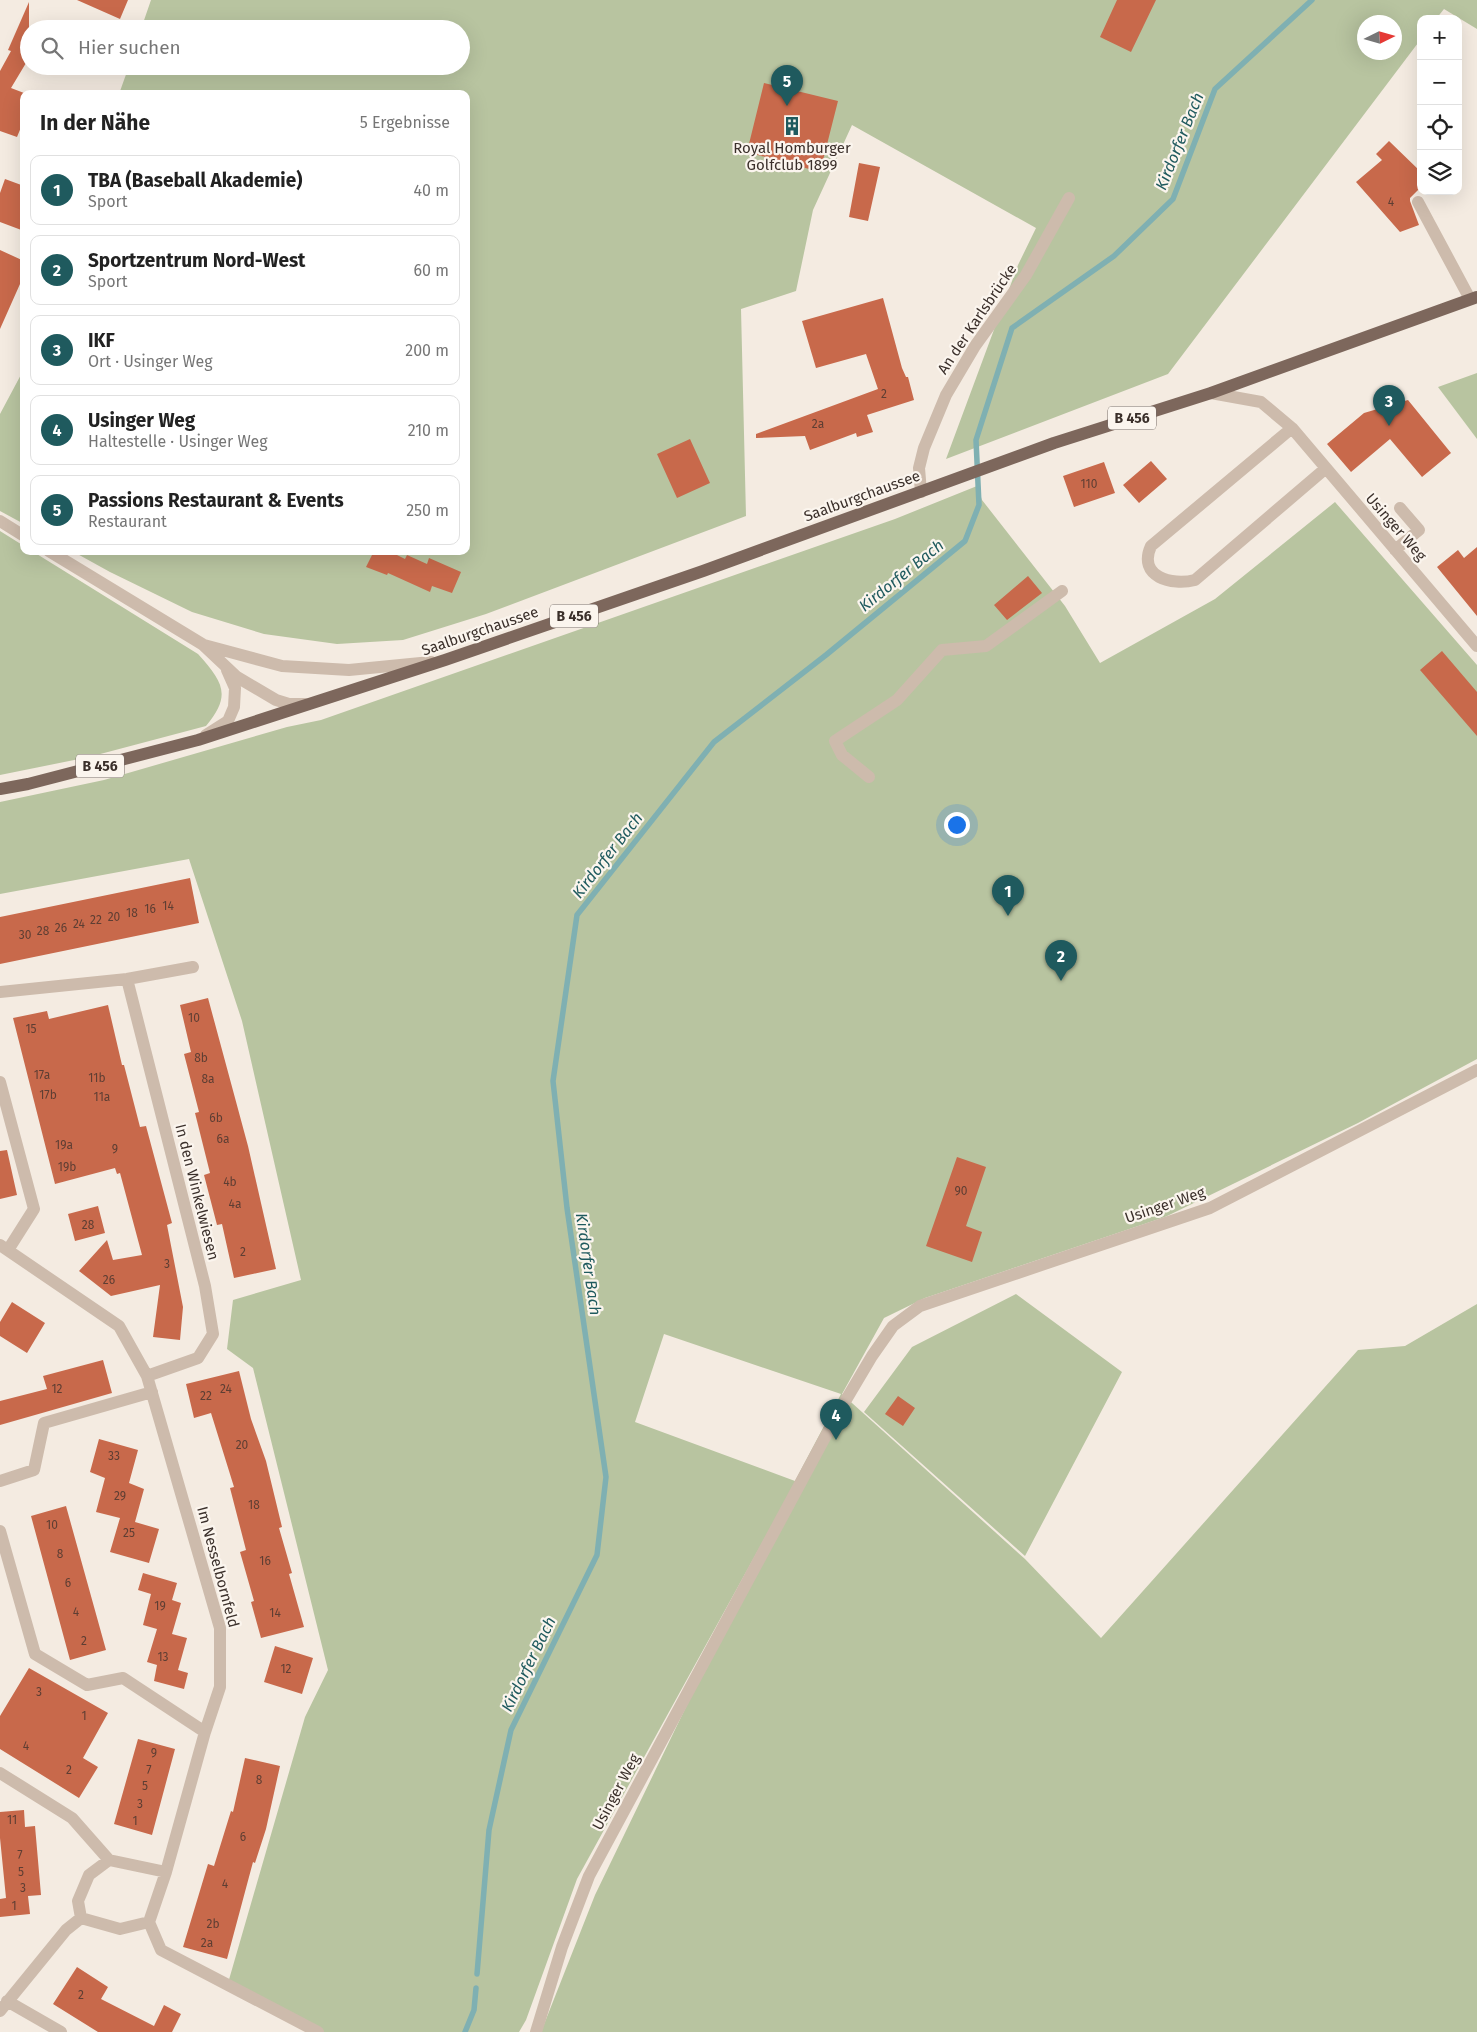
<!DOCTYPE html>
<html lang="de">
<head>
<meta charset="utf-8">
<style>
  :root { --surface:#fff; --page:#f6f6f6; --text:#222; --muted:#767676; --line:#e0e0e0; --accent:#1f5a5e }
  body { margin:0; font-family:"Fira Sans",sans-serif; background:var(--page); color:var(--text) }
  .controls { position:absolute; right:15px; top:15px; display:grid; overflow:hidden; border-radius:10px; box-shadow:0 5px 20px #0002 }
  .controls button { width:45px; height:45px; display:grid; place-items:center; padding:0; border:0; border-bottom:1px solid var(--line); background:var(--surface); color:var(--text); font:25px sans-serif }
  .compass { position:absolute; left:1357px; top:15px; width:45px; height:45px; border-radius:50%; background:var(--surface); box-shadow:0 5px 20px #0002; rotate:85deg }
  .you { position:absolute; left:956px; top:824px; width:18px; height:18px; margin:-12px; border:4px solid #fff; border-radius:50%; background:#1a73e8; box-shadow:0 0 0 8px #1a73e833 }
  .badge { display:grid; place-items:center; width:32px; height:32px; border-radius:50%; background:var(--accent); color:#fff; font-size:16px; font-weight:700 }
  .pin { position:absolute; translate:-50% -41px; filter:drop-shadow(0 1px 2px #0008) }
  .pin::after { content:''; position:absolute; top:26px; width:18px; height:15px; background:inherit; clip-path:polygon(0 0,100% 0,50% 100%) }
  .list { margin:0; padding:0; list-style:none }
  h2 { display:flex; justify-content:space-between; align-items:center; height:65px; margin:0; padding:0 20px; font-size:21px }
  h2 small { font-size:16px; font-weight:400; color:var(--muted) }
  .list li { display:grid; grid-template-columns:32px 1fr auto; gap:15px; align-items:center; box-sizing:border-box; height:70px; margin:0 10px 10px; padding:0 10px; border:1px solid var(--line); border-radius:10px }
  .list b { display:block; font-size:19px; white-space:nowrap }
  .list p { margin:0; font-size:16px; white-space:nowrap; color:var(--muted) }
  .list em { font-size:16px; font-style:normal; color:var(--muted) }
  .icon { flex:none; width:28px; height:28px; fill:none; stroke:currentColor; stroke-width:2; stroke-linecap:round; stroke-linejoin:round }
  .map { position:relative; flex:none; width:1477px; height:2032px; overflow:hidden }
  .search { position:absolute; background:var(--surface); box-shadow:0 5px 20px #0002; left:20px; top:20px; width:450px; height:55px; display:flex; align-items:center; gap:12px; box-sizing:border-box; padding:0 18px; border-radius:28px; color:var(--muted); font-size:19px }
  .panel { position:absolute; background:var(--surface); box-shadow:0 5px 20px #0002; left:20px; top:90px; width:450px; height:465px; border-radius:10px }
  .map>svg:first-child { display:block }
  .green { fill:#b8c4a0; fill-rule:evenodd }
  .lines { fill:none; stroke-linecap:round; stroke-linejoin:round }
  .stream { stroke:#7fb0b2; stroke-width:5.5 }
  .building { fill:#c8694b }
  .minor { stroke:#cdbbac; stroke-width:12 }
  .major { stroke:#7d675c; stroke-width:12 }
  .labels { text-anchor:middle; stroke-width:4.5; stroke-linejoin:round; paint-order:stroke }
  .number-label { font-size:12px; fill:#5e3e33 }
  .shield { fill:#fbf5ee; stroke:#756b66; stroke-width:1 }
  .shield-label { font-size:14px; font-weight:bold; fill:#3b302b }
  .poi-label { font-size:15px; fill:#3b302b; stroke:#fbf5ee }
  .street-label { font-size:15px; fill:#3b302b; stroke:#fbf5ee }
  .water-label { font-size:16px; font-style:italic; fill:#1f5a5e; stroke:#fbf5ee }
</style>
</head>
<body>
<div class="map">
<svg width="1477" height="2032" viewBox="0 0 1477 2032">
  <rect width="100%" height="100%" fill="#f4ebe1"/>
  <!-- green -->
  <path class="green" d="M151,0H1477V29L1444,9L1436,19H1421V39L1168,374L946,459L1018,265L1036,228L852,125L813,210L796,291L741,309L746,516L486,614L403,640L337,644L264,634L192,612L110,572L72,551H466V94H119L129,66H461V29H141ZM1364,22H1394V52H1364Z
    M24,369V524L0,511V414Z
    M1477,373V439L1438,387Z
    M977,486L982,500L1065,606L1100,663L1215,599L1335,502L1477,665V1059L1358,1123L1165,1217L925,1298L884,1318L842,1394L1025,1559L1101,1638L1358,1350L1405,1346L1477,1304V2032H541L595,1895L789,1494L577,1879L526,2020L519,2032H311L226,1990L305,1717L328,1670L253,1368L227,1349L233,1300L301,1280L242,1021L189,859L0,894V802L104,780L287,727L321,720L895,519ZM664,1334L841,1394L795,1481L635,1422Z
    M0,531L24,546V551H32L198,654C223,682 232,695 206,726L89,757L0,775Z
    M1016,1294L1122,1372L1025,1556L864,1412L912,1347Z"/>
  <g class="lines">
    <!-- stream -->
    <path class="stream" d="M477,1974L489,1830L511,1730L597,1555L606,1477L567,1208L553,1081L577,915L714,742L826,655L965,541L979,505L976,440L1012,328L1114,256L1173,199L1215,89L1312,0
      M465,2032L474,2010L476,1988"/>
  </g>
  <!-- building -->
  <path class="building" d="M77,0H128L120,19Z
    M1117,0H1156L1131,52L1100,37Z
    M29,2V58L11,88L24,93V120L17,137L0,131V71L11,51L8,50Z
    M764,83L838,101L820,172L747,152Z
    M1389,141L1421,172V187L1410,198V201L1419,225L1400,232L1356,182L1382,160L1376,154Z
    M859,163L880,167L868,221L849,217Z
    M5,179L24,186V231L0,222V193Z
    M0,250L24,261V275L0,329Z
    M883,298L902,368L906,377H908L914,400L867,415L873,432L857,437L856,433L810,450L805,436L756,438V434L878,389L866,354L816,368L802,321Z
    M1408,400L1451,453L1422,477L1390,439L1351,472L1327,444L1364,413Z
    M690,439L710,483L677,498L657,454Z
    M1151,461L1167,479L1139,503L1123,485Z
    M1104,462L1115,493L1074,507L1063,476Z
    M1477,547V616L1437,567L1458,550L1464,558Z
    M374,551H389L405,559L407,555L427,564L429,558L461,572L452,593L432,586L430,592L388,573L387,575L366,567Z
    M1028,576L1042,593L1007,620L994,605Z
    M1442,651L1477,692V736L1420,670Z
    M190,878L199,923L0,964V917Z
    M208,998L248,1146L276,1269L234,1278L222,1224L217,1225L204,1175L210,1173L195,1113L199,1112L184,1054L191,1052L180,1005Z
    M108,1005L122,1065H124L140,1127L146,1126L172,1223L167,1225L183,1307L180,1340L153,1337L160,1285L111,1296L79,1271L107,1240L113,1260L142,1255L120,1173L117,1174L115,1168L55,1184L13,1018L47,1011L49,1019Z
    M7,1150L17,1195L0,1199V1151Z
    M957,1157L986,1167L966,1226L982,1232L972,1262L926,1246Z
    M98,1206L105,1233L75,1241L68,1214Z
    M12,1302L45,1323L27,1353L0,1336V1322Z
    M103,1360L112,1393L0,1425V1401L47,1389L43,1376Z
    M239,1371L251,1419L266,1461L282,1527L279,1528L292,1573L289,1574L304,1627L261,1638L251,1602L254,1601L240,1552L246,1550L230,1488L234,1487L211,1413L194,1418L186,1384Z
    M898,1396L915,1408L903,1426L885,1414Z
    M99,1439L138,1450L129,1483L144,1489L135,1522L159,1529L149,1563L110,1552L120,1518L96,1512L105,1478L90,1472Z
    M66,1506L106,1650L70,1660L31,1516Z
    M143,1573L177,1583L172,1600L181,1603L172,1634L187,1638L178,1670L188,1673L184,1689L154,1681L157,1665L147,1662L157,1629L143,1625L151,1594L138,1590Z
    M275,1646L313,1658L302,1694L264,1682Z
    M29,1668L108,1713L83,1758L98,1767L79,1798L0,1749V1716Z
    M138,1739L175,1749L152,1835L114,1824Z
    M245,1758L280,1766L266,1829L255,1863L253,1862L227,1959L183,1947L208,1864L214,1866L231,1811L233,1812Z
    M24,1810L25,1827L35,1826L41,1895L28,1896L30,1914L0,1917V1899L6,1898L0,1838V1812Z
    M77,1967L108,1987L101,1999L154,2026L164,2005L181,2014L172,2032H98L53,2004Z"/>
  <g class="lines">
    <!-- minor -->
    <path class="minor" d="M1418,202L1470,299
      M1211,393L1261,402L1292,428L1477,646
      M1292,428L1151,546C1137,577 1172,586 1195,580L1325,469
      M921,492L919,468L924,448L946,395L975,346L1026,275L1069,198
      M0,521L24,536
      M1395,550L1419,530L1400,508
      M49,551L202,644L237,677L276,700L289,704H305
      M204,645L282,666L349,670L431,662
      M206,735L228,721L234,707L235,688L227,670
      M869,777L842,755L835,741L897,700L942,650L986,646L1062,591
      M127,979L205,1286L213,1334L198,1358L147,1376
      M0,992L127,979L193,967
      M0,1082L34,1209L8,1250
      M0,1245L119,1326L147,1376L220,1628V1687L205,1732L166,1872L149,1922L120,1929L81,1918
      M0,1481L34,1470L44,1423L152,1392
      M0,1531L35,1654L87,1685L123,1678L205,1732
      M0,1773L72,1818L109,1860
      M81,1918L78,1901L89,1875L109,1860L166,1872
      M149,1922L161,1950L318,2032
      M7,2001L61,2032
      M0,2011L66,1930L81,1918
      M536,2032L562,1947L589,1876L837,1415L872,1356L893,1326L920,1306L1210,1208L1477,1070"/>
    <!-- major -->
    <path class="major" d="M0,789L28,784L198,740L445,660L703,571L1054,443L1211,393L1477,297"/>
  </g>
  <!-- icons -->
  <defs>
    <g id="building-bare" transform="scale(1.5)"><path d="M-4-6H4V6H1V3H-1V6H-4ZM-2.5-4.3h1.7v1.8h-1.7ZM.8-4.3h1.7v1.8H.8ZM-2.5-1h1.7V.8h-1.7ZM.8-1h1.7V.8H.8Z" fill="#1f5a5e" stroke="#fbf5ee" stroke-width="2.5" paint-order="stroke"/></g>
  </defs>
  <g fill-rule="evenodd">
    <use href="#building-bare" x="792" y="126"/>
  </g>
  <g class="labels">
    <!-- number labels -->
    <g class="number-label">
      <text x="1391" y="206">4</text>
      <text x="884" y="398">2</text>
      <text x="818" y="428">2a</text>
      <text x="1089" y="488">110</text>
      <text x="168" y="910">14</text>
      <text x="150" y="913">16</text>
      <text x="132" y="917">18</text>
      <text x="114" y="921">20</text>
      <text x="96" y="924">22</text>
      <text x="79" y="928">24</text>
      <text x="61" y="932">26</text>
      <text x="43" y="935">28</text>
      <text x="25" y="939">30</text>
      <text x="194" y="1022">10</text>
      <text x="31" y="1033">15</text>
      <text x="201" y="1062">8b</text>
      <text x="42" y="1079">17a</text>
      <text x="97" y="1082">11b</text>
      <text x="208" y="1083">8a</text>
      <text x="48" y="1099">17b</text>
      <text x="102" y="1101">11a</text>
      <text x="216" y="1122">6b</text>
      <text x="223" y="1143">6a</text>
      <text x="64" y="1149">19a</text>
      <text x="115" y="1153">9</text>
      <text x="67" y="1171">19b</text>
      <text x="230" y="1186">4b</text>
      <text x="961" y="1195">90</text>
      <text x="235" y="1208">4a</text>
      <text x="88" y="1229">28</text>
      <text x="243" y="1256">2</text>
      <text x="167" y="1268">3</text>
      <text x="109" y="1284">26</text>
      <text x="57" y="1393">12</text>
      <text x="226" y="1393">24</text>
      <text x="206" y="1400">22</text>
      <text x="242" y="1449">20</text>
      <text x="114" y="1460">33</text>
      <text x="120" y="1500">29</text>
      <text x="254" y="1509">18</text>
      <text x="52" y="1529">10</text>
      <text x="129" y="1537">25</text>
      <text x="60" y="1558">8</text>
      <text x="265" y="1565">16</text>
      <text x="68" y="1587">6</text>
      <text x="160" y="1610">19</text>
      <text x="76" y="1616">4</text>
      <text x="275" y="1617">14</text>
      <text x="84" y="1645">2</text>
      <text x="163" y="1661">13</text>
      <text x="286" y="1673">12</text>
      <text x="39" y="1696">3</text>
      <text x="84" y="1720">1</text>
      <text x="26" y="1750">4</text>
      <text x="154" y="1757">9</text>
      <text x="69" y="1774">2</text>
      <text x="149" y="1774">7</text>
      <text x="259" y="1784">8</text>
      <text x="145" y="1790">5</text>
      <text x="140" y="1808">3</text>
      <text x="12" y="1824">11</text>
      <text x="135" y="1825">1</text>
      <text x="243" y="1841">6</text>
      <text x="20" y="1859">7</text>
      <text x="21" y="1876">5</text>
      <text x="225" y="1888">4</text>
      <text x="23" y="1892">3</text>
      <text x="14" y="1910">1</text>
      <text x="213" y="1928">2b</text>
      <text x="207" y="1947">2a</text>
      <text x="81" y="1999">2</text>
    </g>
    <!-- shield labels -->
    <g class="shield">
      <rect x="1108" y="406.5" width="48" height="23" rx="4"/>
      <rect x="550" y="604.5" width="48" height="23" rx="4"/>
      <rect x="76" y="754.5" width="48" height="23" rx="4"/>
    </g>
    <g class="shield-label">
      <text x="1132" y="423">B 456</text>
      <text x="574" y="621">B 456</text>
      <text x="100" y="771">B 456</text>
    </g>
    <!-- poi labels -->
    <g class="poi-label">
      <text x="792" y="153">Royal Homburger<tspan x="792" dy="17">Golfclub 1899</tspan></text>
    </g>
    <!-- street labels -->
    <g class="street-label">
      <text transform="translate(977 319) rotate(-56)" y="5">An der Karlsbrücke</text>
      <text transform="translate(862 496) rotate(-20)" y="5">Saalburgchaussee</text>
      <text transform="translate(1396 527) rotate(49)" y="5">Usinger Weg</text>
      <text transform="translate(480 631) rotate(-19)" y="5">Saalburgchaussee</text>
      <text transform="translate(197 1192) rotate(76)" y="5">In den Winkelwiesen</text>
      <text transform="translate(1165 1205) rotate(-19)" y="5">Usinger Weg</text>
      <text transform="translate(218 1567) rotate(75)" y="5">Im Nesselbornfeld</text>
      <text transform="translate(616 1792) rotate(-62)" y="5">Usinger Weg</text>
    </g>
    <!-- water labels -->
    <g class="water-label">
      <text transform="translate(1179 141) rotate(-68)" y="6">Kirdorfer Bach</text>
      <text transform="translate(901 575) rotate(-39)" y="6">Kirdorfer Bach</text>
      <text transform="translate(607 855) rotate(-52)" y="6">Kirdorfer Bach</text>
      <text transform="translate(589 1264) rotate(82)" y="6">Kirdorfer Bach</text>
      <text transform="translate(528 1664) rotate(-64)" y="6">Kirdorfer Bach</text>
    </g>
  </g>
</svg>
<div class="controls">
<button>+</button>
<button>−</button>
<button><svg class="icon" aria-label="locate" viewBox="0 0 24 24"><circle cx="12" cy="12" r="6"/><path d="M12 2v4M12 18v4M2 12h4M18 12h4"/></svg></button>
<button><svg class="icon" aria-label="layers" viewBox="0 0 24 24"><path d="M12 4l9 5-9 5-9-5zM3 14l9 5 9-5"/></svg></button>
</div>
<svg class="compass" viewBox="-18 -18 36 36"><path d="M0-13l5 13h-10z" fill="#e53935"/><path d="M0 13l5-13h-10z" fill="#767676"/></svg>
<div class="you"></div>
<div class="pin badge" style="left:1008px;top:916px">1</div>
<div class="pin badge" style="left:1061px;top:981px">2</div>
<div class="pin badge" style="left:1389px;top:426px">3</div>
<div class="pin badge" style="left:836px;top:1440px">4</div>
<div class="pin badge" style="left:787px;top:106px">5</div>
<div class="search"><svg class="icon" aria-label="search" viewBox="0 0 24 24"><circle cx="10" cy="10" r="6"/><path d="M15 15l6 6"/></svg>Hier suchen</div>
<section class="panel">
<h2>In der Nähe<small>5 Ergebnisse</small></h2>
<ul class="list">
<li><span class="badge">1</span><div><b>TBA (Baseball Akademie)</b><p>Sport</p></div><em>40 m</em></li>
<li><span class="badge">2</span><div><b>Sportzentrum Nord-West</b><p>Sport</p></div><em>60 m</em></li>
<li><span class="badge">3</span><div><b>IKF</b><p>Ort · Usinger Weg</p></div><em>200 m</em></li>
<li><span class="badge">4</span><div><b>Usinger Weg</b><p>Haltestelle · Usinger Weg</p></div><em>210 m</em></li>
<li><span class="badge">5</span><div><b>Passions Restaurant &amp; Events</b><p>Restaurant</p></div><em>250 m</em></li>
</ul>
</section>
</div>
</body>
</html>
